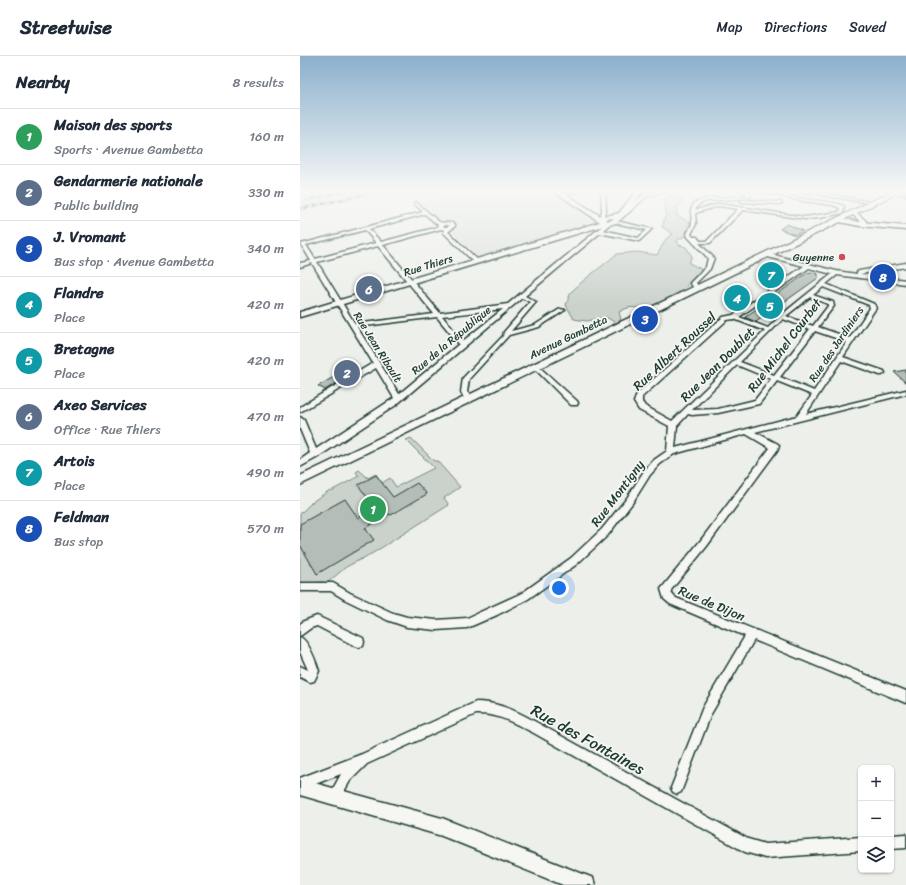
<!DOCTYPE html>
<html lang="en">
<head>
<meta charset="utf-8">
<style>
  :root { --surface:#fff; --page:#f2f2f3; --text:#1f2937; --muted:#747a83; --line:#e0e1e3; --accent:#d93025 }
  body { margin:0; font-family:Sriracha,sans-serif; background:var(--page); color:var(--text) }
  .controls { position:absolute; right:12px; bottom:12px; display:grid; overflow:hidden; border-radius:6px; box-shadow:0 1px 3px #0004 }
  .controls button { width:36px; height:36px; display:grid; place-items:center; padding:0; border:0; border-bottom:1px solid var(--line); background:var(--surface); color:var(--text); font:20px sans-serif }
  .you { position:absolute; left:259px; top:532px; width:14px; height:14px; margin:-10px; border:3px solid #fff; border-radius:50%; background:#1a73e8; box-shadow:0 0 0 6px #1a73e833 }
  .badge { display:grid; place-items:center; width:26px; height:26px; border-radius:50%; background:var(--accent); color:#fff; font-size:13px; font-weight:700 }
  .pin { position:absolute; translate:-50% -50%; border:2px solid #fff; box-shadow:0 1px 4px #0006 }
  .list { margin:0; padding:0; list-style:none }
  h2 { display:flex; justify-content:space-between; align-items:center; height:52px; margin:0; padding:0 16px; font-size:17px }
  h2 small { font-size:13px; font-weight:400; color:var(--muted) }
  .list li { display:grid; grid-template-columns:26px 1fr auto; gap:12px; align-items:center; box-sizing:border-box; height:56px; padding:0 16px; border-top:1px solid var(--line) }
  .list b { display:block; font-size:15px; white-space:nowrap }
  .list p { margin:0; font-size:13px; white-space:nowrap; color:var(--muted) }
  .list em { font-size:13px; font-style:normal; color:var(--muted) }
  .icon { flex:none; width:22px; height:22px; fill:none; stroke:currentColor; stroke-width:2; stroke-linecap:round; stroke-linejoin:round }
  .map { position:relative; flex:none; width:606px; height:829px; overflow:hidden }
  header { display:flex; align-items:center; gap:24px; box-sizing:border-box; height:56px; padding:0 20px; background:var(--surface); border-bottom:1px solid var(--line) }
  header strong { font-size:19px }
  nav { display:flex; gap:22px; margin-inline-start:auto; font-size:14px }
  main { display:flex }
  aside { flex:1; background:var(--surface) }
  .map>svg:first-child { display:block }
  .built { fill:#dce0db }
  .green { fill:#cbd2cc; stroke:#758880 }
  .building { fill:#b4bdb8; stroke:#1f3d34 }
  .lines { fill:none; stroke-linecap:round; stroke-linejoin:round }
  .street-casing { stroke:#1f3d34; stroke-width:3 }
  .secondary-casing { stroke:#1f3d34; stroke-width:3 }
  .street { fill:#f6f6f2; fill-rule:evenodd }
  .secondary { fill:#f6f6f2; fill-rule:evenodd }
  .rail-casing { stroke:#1f3d34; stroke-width:2.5 }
  .rail { stroke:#f6f6f2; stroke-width:1.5; stroke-dasharray:4.5; stroke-linecap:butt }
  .poi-dot { fill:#d1495b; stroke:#f6f6f2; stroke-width:1.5 }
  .labels { text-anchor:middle; stroke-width:3.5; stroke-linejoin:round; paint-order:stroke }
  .far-poi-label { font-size:11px; fill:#1f3d34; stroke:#f6f6f2; text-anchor:end }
  .far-street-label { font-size:11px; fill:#1f3d34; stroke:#f6f6f2 }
  .street-label { font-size:13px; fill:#1f3d34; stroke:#f6f6f2 }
  .near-street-label { font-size:16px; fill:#1f3d34; stroke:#f6f6f2 }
</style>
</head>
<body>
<header>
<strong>Streetwise</strong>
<nav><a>Map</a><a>Directions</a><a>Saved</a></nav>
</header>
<main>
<aside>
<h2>Nearby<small>8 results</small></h2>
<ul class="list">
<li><span class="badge" style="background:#2e9e5b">1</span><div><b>Maison des sports</b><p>Sports · Avenue Gambetta</p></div><em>160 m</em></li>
<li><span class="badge" style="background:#5c6f8a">2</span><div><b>Gendarmerie nationale</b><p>Public building</p></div><em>330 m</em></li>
<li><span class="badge" style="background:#1a4fb4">3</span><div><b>J. Vromant</b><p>Bus stop · Avenue Gambetta</p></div><em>340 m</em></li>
<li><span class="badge" style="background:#0f9aa8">4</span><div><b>Flandre</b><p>Place</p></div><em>420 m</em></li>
<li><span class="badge" style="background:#0f9aa8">5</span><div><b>Bretagne</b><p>Place</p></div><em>420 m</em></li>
<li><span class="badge" style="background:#5c6f8a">6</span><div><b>Axeo Services</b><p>Office · Rue Thiers</p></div><em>470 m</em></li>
<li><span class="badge" style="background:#0f9aa8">7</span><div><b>Artois</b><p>Place</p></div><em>490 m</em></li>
<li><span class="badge" style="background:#1a4fb4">8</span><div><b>Feldman</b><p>Bus stop</p></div><em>570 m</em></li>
</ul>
</aside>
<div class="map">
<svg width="606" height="829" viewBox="0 0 606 829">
  <rect width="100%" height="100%" fill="#edefea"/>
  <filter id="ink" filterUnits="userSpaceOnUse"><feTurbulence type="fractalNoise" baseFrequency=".025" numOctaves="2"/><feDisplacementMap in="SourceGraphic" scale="8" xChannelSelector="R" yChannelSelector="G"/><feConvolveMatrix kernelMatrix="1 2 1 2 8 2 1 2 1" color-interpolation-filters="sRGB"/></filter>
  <g filter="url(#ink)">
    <!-- built -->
    <path class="built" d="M22,134H89L0,156V143L4,142L1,139Z
      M173,134H253L297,163L296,168L182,202L178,201L122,147Z
      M500,134H589L565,145Z"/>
    <!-- green -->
    <path class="green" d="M376,138L384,143L377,152V160L390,166L384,181L377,184L379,189L386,191L392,200L389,207L401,213L383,234L346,255C335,250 329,250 319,256L321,263L316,267L306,261L287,265L274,263L266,249L271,236L283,225L317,198L337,196L357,199L366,183L373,178L362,171L366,158L364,143Z
      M111,382L134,405H137L160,431L144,442L149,449L73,497L46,511L27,527L21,526L0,528V458L12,446L30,434L31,435L59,420L56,416L59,414L68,422L76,418L82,427L90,422L96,431L134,412L106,384Z"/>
    <!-- building -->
    <path class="building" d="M487,168L503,175L495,179L480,173Z
      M512,216L518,218V222L456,266L445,261L507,217Z
      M53,310L58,314L25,334L18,330Z
      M606,314V327L594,316Z
      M76,419L93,441L117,427L127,438L91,459L90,458L65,472L74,484L17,518L0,489V468L45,443L58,462L75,452L58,429Z"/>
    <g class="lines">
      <!-- street casing -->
      <g class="street-casing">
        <path id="street" d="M275,134H283L263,140L261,139Z
          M301,134H305L306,156L304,158L306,162L304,163H302L300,158L302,156Z
          M376,134L357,137L346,141L326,159L322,158C340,138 349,134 376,134Z
          M440,134H446L450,136V142L406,145L398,149L395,154L419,148L505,161L539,156L540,152L533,149L503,145L454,134C471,134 487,140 504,143C517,145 531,145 544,150L543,157L519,162L505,163L443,154L410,187H399L414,202L410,213L396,227L400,232L395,233L390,227L406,211L408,202L388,181L387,178L392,168L391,154L394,147L405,143L446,140L447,138ZM419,150L438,153L407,185H400L397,181H393L391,178L396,168L395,157Z
          M493,134H504L576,147L574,148Z
          M597,135L606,137V139L596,137L595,136Z
          M443,144L480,146L482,147L480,148L441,146V145Z
          M116,146L139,166C144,168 149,165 155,168V170L148,176L180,206L175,207L144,177V174L141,173L83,189L140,257L208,248L307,166L311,167L303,174L338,182L347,174L311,166V164L352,173L339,185L300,177L225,240L236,246L211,275L235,269L260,253L265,254L239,271L209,279L169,323L167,336L173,342L171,344H169L164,342L161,336L163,322L203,280L204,276L230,246L222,242L96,349L18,401L0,411V404L10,397L0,373V361L4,364L16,393L94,342L76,312L0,356V351L73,307L12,207L0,211V207L11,205L1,188L123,156L114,147ZM125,158L138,169V171L81,186L69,173ZM145,169H150L147,171H143ZM65,174L76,187L15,203L6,189ZM78,190L134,258L55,268L17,206ZM203,253L163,285L142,260ZM137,261L159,288L99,338L57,271Z
          M552,156H556L566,165V167H562L552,158Z
          M466,197L536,215L557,218V216L559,215L606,207V211L560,218L606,224V228L537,219L526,228L574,248L576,252L543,301L584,315L585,317L582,319H580L541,305L506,358L606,334V338L455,376L478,388L479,390L478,393L407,490L371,534V537L376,542L606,635V647L454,584L411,658L381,736L377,738L373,736L371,732L403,651L445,580L370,548L364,543L361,533L401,484L470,392L446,378L374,398L360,408L350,419L333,446L308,479L277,508L228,543L197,559L167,572L136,574L107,571L87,564L44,543L31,535H0V527H33L50,537L93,557L107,561L136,564L167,562L222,537L271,502L302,473L327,442L344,415L354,404L367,395L369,370L339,354L334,346L337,338L423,261L433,259L504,210L464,200L463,199ZM509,212L532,218L480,260L468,272L439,261ZM523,231L569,249L570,252L550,282L518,271L534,250L533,246L513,239ZM510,241L528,248V250L513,270L486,260ZM434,263L465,275L372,365L345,350L342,346V341L427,264ZM483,263L510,273L474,319L440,306ZM515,275L547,286L514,335L480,321ZM437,309L471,323L455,344L418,353L392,354ZM477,325L512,339L497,360L375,392L377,370L388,358L392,359L418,357L459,348Z
          M235,308L237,309L277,345L278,347L277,349H271L233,311V309Z
          M17,560L63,582L64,586L63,590L59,591L55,590L17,570L11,572L0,580V568L4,565Z
          M0,581C9,585 16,606 19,615L14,625L10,626L0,621V610L8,614L0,596Z
          M176,646C194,646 209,652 225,660L448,783L465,788L561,781V795L465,802L445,796L232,676C214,667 197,657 176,658L67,708L50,725L39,744L35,746L31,744L29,740L41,718L0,734V722L62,698Z
          M606,778V792L591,793V779Z"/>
      </g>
      <!-- secondary casing -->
      <g class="secondary-casing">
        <path id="secondary" d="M252,134H259L302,161L319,157L337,134H343C334,146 323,170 306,169L0,261V256L300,166ZM314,162L310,165L305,164L306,163Z
          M595,134H603L545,163L560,166L606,170V174L560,170L540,166L0,429V420Z
          M0,723L142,762L293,822L295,829H263L142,780L0,739Z"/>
      </g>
      <!-- street -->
      <use href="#street" class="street"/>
      <!-- secondary -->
      <use href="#secondary" class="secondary"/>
      <!-- rail casing -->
      <g class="rail-casing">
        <path id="rail" d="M7,144L48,134
          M0,153L82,134"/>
      </g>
      <!-- rail -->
      <use href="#rail" class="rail"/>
    </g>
  </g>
  <!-- sky -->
  <linearGradient id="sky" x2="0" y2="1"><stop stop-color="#8bb0cd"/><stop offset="0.54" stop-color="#f7f8f6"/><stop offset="1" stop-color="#f7f8f6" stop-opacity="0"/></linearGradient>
  <rect width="606" height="250" fill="url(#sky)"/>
  <!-- markers -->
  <circle class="poi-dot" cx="542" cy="201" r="4"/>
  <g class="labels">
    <!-- far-poi labels -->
    <g class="far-poi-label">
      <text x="534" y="205">Guyenne</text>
    </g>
    <!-- far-street labels -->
    <g class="far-street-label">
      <text transform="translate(128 209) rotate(-17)" y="4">Rue Thiers</text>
      <text transform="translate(268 281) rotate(-26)" y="4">Avenue Gambetta</text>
      <text transform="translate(151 284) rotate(-40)" y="4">Rue de la République</text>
      <text transform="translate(536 288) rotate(-56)" y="4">Rue des Jardiniers</text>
      <text transform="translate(78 291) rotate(58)" y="4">Rue Jean Ribault</text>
    </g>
    <!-- street labels -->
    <g class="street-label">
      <text transform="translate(484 289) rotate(-53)" y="5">Rue Michel Courbet</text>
      <text transform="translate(374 295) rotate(-43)" y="5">Rue Albert Roussel</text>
      <text transform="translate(417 308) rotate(-45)" y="5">Rue Jean Doublet</text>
      <text transform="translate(317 437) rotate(-53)" y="5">Rue Montigny</text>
      <text transform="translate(412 547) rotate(23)" y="5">Rue de Dijon</text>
    </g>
    <!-- near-street labels -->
    <g class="near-street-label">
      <text transform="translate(288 683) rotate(29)" y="6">Rue des Fontaines</text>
    </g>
  </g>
</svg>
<div class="controls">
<button>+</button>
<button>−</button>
<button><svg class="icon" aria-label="layers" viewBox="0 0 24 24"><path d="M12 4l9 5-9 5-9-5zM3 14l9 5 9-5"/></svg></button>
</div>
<div class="you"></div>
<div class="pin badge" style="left:73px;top:453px;background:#2e9e5b">1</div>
<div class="pin badge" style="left:47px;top:317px;background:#5c6f8a">2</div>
<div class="pin badge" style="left:345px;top:263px;background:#1a4fb4">3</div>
<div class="pin badge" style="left:437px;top:242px;background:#0f9aa8">4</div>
<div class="pin badge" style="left:470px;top:250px;background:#0f9aa8">5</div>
<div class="pin badge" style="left:69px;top:233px;background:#5c6f8a">6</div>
<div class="pin badge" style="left:471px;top:219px;background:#0f9aa8">7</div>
<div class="pin badge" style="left:583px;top:221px;background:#1a4fb4">8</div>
</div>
</main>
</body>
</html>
